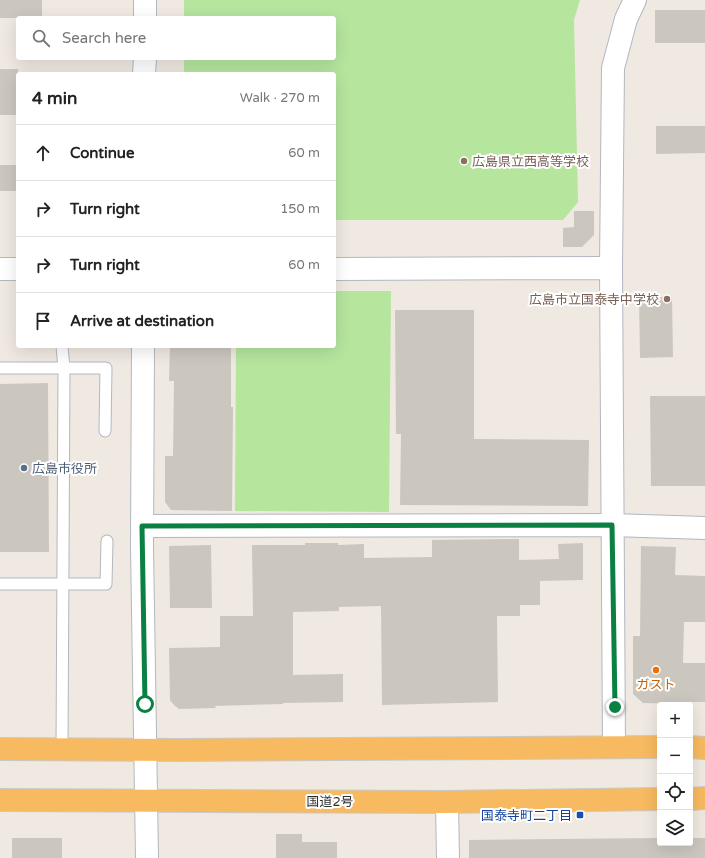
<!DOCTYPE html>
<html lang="en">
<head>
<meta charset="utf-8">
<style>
  :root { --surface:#fff; --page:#f2f2f2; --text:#222; --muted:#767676; --line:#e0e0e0 }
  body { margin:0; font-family:"Varela Round","Noto Sans JP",sans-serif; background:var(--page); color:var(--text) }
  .controls { position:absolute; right:12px; bottom:12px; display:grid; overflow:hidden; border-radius:4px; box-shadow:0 4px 16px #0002 }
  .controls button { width:36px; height:36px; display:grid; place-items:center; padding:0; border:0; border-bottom:1px solid var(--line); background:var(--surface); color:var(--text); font:20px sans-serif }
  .stop { position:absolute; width:12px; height:12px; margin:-9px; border:3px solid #0b8043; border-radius:50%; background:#fff }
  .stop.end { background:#0b8043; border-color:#fff; box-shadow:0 1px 4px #0008 }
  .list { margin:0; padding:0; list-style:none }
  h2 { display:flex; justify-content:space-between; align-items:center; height:52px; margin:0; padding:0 16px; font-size:17px }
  h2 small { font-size:13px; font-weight:400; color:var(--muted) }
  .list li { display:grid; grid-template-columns:26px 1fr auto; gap:12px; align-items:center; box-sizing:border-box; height:56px; padding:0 16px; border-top:1px solid var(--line) }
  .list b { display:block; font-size:15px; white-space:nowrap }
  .list em { font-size:13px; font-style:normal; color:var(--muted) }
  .icon { flex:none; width:22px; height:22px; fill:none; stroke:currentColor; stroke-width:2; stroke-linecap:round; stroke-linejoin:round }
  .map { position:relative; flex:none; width:705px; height:858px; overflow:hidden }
  .search { position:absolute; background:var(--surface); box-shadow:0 4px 16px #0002; left:16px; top:16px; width:320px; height:44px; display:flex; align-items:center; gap:10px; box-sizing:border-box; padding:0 14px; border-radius:4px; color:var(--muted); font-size:15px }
  .panel { position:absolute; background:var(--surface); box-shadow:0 4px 16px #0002; left:16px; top:72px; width:320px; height:276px; border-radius:4px }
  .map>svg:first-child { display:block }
  .green { fill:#b6e59e }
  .building { fill:#cbc7bf }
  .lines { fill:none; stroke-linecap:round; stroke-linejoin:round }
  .service-casing { stroke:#b4b7c1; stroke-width:13 }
  .minor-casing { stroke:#b4b7c1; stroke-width:24 }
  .tertiary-casing { stroke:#b4b7c1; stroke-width:24 }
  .trunk-casing { stroke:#c9c9c9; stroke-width:24 }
  .service { stroke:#fff; stroke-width:11 }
  .minor { stroke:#fff; stroke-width:22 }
  .tertiary { stroke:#fff; stroke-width:22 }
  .trunk { stroke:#f8ba60; stroke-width:22 }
  .route { stroke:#0b8043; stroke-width:5 }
  .education-dot { fill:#8d6e63; stroke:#fff; stroke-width:1.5 }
  .service-dot { fill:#5c6f8a; stroke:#fff; stroke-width:1.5 }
  .food-dot { fill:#e8710a; stroke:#fff; stroke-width:1.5 }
  .transit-dot { fill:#1a4fb4; stroke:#fff; stroke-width:1.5 }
  .labels { text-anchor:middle; stroke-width:4; stroke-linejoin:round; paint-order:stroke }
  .education-label { font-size:13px; fill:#785e54; stroke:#fff; text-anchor:start }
  .service-label { font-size:13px; fill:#4e5e75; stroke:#fff; text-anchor:start }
  .food-label { font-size:13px; fill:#c56008; stroke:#fff }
  .street-label { font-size:13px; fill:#2e2e2e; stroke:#fff }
  .transit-label { font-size:13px; fill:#164399; stroke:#fff; text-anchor:end }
</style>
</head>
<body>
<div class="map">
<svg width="705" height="858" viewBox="0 0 705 858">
  <rect width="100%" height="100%" fill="#efe9e1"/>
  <!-- green -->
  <path class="green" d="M184,0H580L574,20L578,202L563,220H334V74H184V58H334V18H184Z
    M334,291H391L389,512L235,511L236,346H334Z"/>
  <!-- building -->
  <path class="building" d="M0,0H42V18H0Z
    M655,10H705V43H655Z
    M0,69H18V115H0Z
    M656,126H705V153L656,154Z
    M0,165H18V191H0Z
    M574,211H594V235L582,247H563V228L574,227Z
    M639,297H672L673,357L640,358Z
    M395,310H474V439L589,440L588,506L400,505L401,434H396Z
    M170,346H231V407H233L232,511L171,510L165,502V456H173L174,381H169Z
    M48,383L49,552H0V384Z
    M650,396H705V486H651Z
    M519,539V560L559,559L558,544L583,543V580L540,581V605H520V616H497L498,702L382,705L381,606L339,607V611L293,612V675L343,674V702L283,703V704L215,706L216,708L179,709L174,705L170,700L169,648L220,647V616H253L252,545H305V543H338V545L364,544V558L432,557V540Z
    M211,545L212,608H170L169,546Z
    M641,546L676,547L675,575L705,576V622H684L683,663H705V702H683V704L643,703L633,694V636H640Z
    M276,834H302V842H337V858H276Z
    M12,838H62V858H12Z
    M658,838H660V843H690V838H705V858H469V840Z"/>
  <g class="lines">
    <!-- service casing -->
    <g class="service-casing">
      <path id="service" d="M0,368H106L105,431
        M0,584H106L107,541
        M62,749L64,369L62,346"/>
    </g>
    <!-- minor casing -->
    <g class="minor-casing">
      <path id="minor" d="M145,18V0
        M144,74L145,58
        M611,268L613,68L626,19L635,0
        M142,526L612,525L705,528
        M447,802L448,858"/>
    </g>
    <!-- tertiary casing -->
    <g class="tertiary-casing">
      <path id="tertiary" d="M0,269H18
        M334,269L611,268L614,747
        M143,346L142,547L147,858"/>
    </g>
    <!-- trunk casing -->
    <g class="trunk-casing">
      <path id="trunk" d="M690,747L705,748
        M0,749L180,750L660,747
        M690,799L705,798
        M0,800L447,802L660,799"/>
    </g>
    <!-- service -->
    <use href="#service" class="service"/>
    <!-- minor -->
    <use href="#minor" class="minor"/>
    <!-- tertiary -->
    <use href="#tertiary" class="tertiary"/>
    <!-- trunk -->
    <use href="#trunk" class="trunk"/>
  </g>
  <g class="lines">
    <!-- route -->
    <path class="route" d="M145,704L142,526L612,525L615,707"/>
  </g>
  <!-- markers -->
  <g class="education-dot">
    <circle cx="464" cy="161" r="4"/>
    <circle cx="667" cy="299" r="4"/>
  </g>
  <circle class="service-dot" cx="24" cy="468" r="4"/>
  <circle class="food-dot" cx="656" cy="670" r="4"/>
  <rect class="transit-dot" x="576" y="811" width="8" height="8" rx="2"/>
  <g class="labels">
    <!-- education labels -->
    <g class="education-label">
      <text x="472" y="166">広島県立西高等学校</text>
      <text x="659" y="304" text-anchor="end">広島市立国泰寺中学校</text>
    </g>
    <!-- service labels -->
    <g class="service-label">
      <text x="32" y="473">広島市役所</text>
    </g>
    <!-- food labels -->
    <g class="food-label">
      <text x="656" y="689">ガスト</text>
    </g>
    <!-- street labels -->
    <g class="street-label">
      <text x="330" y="806">国道2号</text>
    </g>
    <!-- transit labels -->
    <g class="transit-label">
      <text x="572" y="820">国泰寺町二丁目</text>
    </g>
  </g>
</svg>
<div class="controls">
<button>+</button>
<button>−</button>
<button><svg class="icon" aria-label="locate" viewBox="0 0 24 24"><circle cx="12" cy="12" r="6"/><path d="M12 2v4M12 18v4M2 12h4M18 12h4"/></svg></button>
<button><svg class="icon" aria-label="layers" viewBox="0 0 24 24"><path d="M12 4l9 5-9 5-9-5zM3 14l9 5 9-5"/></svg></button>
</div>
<div class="stop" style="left:145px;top:704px"></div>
<div class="stop end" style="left:615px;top:707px"></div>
<div class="search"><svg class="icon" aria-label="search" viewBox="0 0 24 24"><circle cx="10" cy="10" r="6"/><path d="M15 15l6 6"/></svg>Search here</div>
<section class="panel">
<h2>4 min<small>Walk · 270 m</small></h2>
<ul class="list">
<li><svg class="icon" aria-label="ahead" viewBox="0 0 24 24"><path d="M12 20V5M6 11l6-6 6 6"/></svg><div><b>Continue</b></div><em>60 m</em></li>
<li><svg class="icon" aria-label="right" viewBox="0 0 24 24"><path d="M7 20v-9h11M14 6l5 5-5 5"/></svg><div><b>Turn right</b></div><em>150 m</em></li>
<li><svg class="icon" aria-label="right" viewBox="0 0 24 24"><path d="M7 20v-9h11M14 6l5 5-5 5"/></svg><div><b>Turn right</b></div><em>60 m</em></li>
<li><svg class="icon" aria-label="arrive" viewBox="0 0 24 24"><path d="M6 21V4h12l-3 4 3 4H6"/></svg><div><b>Arrive at destination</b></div></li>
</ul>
</section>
</div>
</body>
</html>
